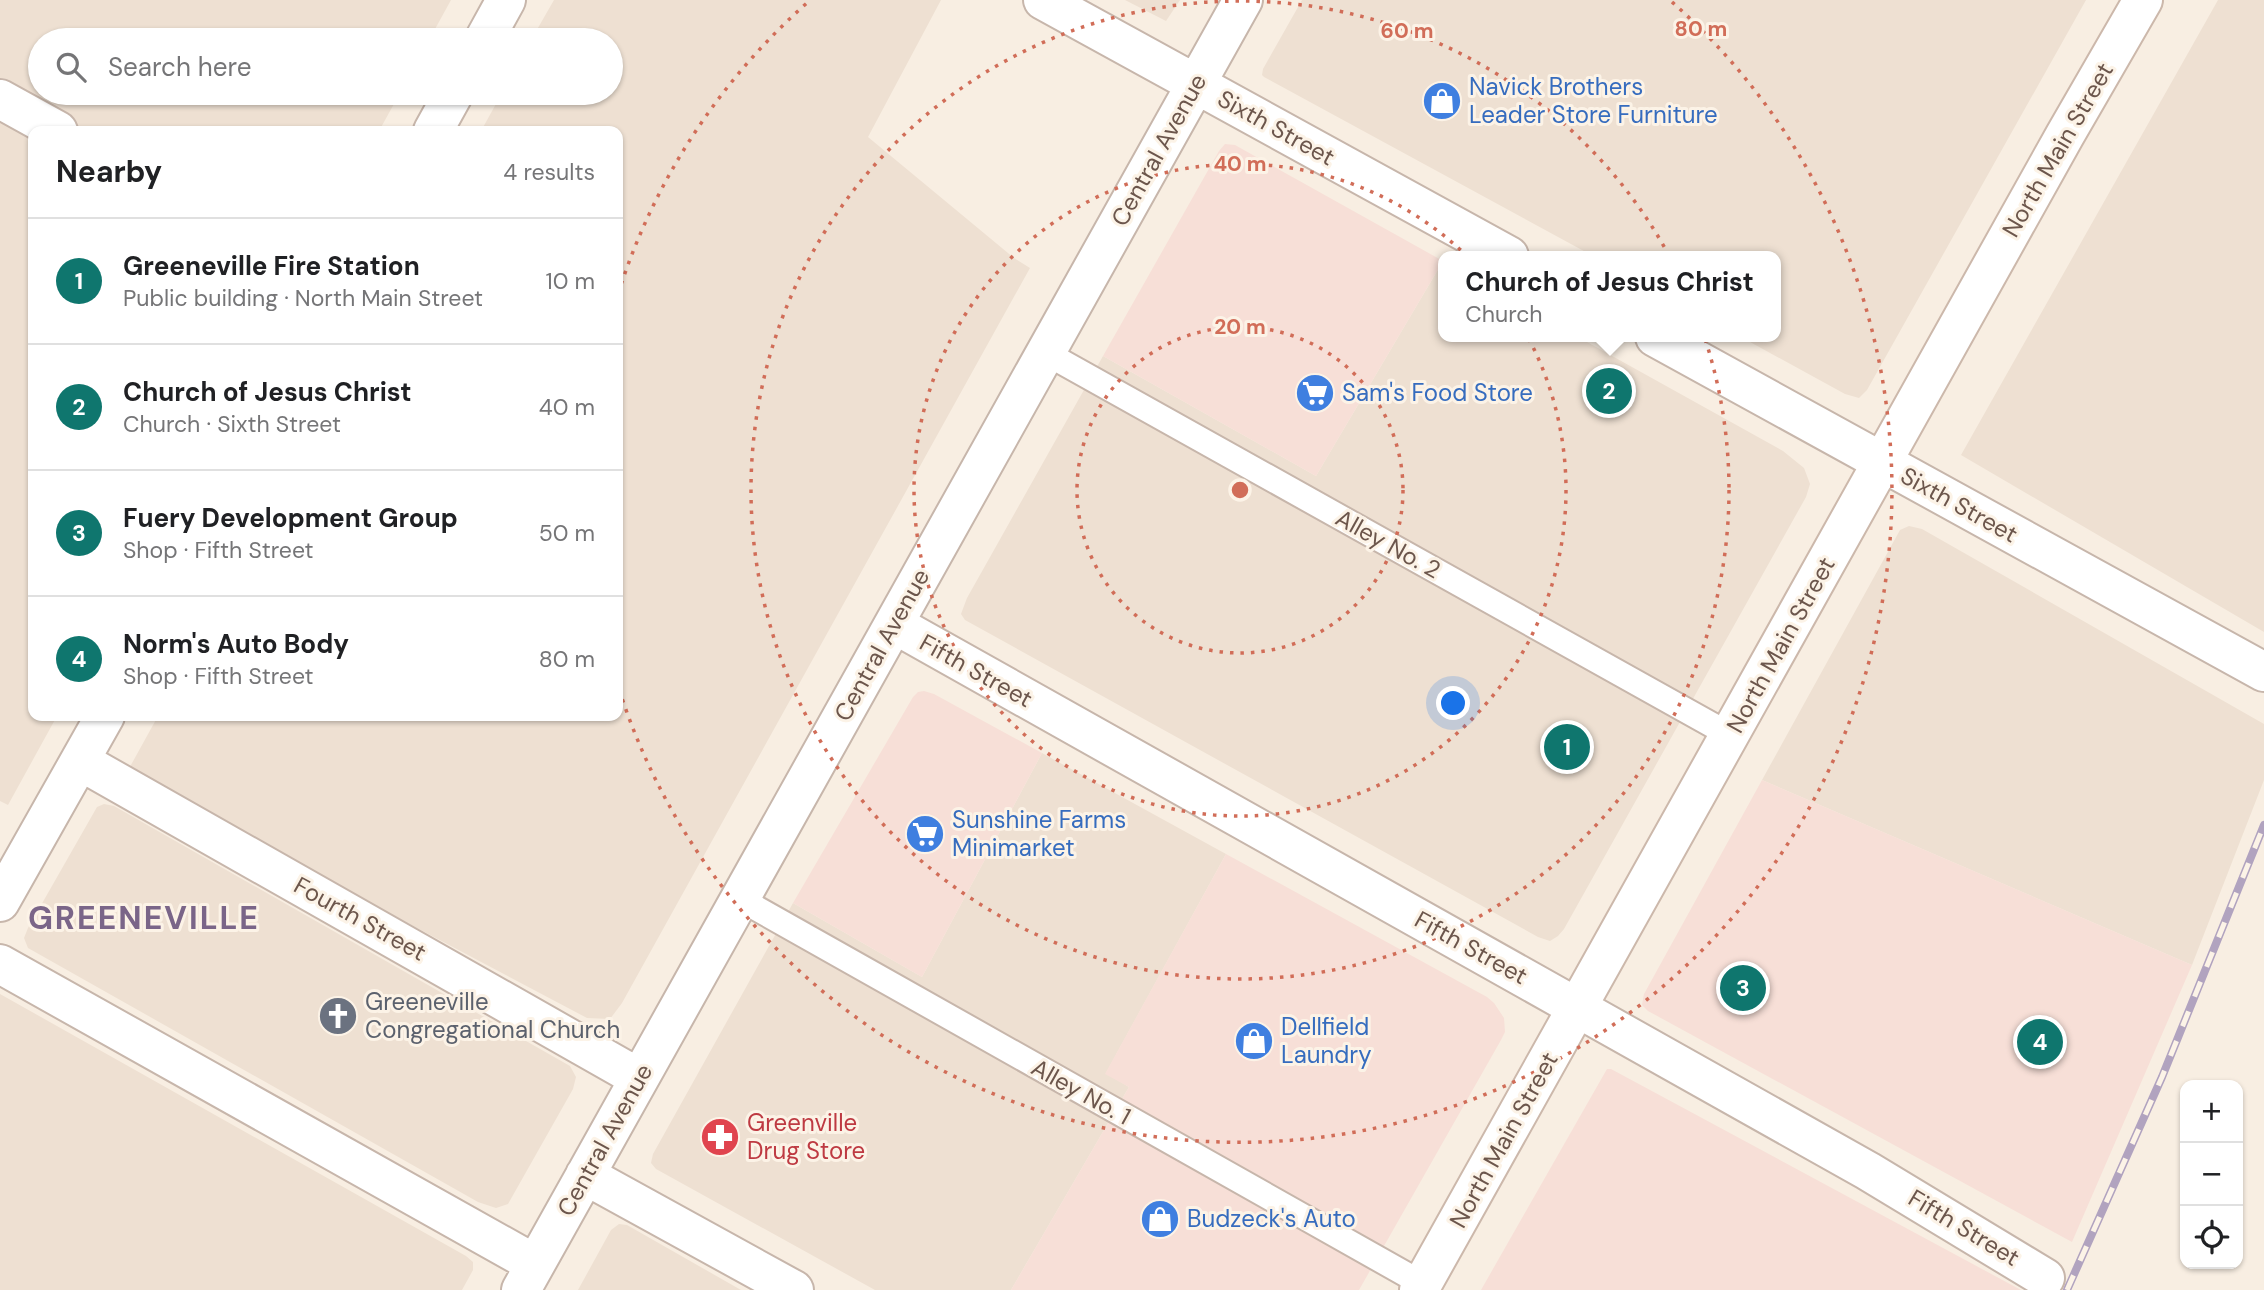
<!DOCTYPE html>
<html lang="en">
<head>
<meta charset="utf-8">
<style>
  :root { --surface:#fff; --page:#f6f6f6; --text:#202124; --muted:#757577; --line:#e0e0e0; --accent:#0f766e }
  body { margin:0; font-family:"DM Sans",sans-serif; background:var(--page); color:var(--text) }
  .controls { position:absolute; right:21px; bottom:21px; display:grid; overflow:hidden; border-radius:14px; box-shadow:0 2px 5px #0004 }
  .controls button { width:63px; height:63px; display:grid; place-items:center; padding:0; border:0; border-bottom:2px solid var(--line); background:var(--surface); color:var(--text); font:35px sans-serif }
  .you { position:absolute; left:1454px; top:704px; width:24px; height:24px; margin:-18px; border:5px solid #fff; border-radius:50%; background:#1a73e8; box-shadow:0 0 0 10px #1a73e833 }
  .badge { display:grid; place-items:center; width:46px; height:46px; border-radius:50%; background:var(--accent); color:#fff; font-size:23px; font-weight:700 }
  .pin { position:absolute; translate:-50% -50%; border:4px solid #fff; box-shadow:0 2px 7px #0006 }
  .popup { position:absolute; left:1438px; top:251px; width:343px; height:91px; box-sizing:border-box; display:grid; place-content:center; border-radius:14px; background:var(--surface); filter:drop-shadow(0 2px 5px #0005); font-size:23px; white-space:nowrap; color:var(--muted) }
  .popup b { font-size:26px; color:var(--text) }
  .popup::after { content:''; position:absolute; left:50%; top:100%; margin-left:-14px; border:14px solid transparent; border-top-color:var(--surface) }
  .list { margin:0; padding:0; list-style:none }
  h2 { display:flex; justify-content:space-between; align-items:center; height:91px; margin:0; padding:0 28px; font-size:30px }
  h2 small { font-size:23px; font-weight:400; color:var(--muted) }
  .list li { display:grid; grid-template-columns:46px 1fr auto; gap:21px; align-items:center; box-sizing:border-box; height:126px; padding:0 28px; border-top:2px solid var(--line) }
  .list b { display:block; font-size:26px; white-space:nowrap }
  .list p { margin:0; font-size:23px; white-space:nowrap; color:var(--muted) }
  .list em { font-size:23px; font-style:normal; color:var(--muted) }
  .icon { flex:none; width:38px; height:38px; fill:none; stroke:currentColor; stroke-width:2; stroke-linecap:round; stroke-linejoin:round }
  .map { position:relative; flex:none; width:2264px; height:1290px; overflow:hidden }
  .search { position:absolute; background:var(--surface); box-shadow:0 2px 5px #0004; left:28px; top:28px; width:595px; height:77px; display:flex; align-items:center; gap:18px; box-sizing:border-box; padding:0 24px; border-radius:38px; color:var(--muted); font-size:26px }
  .panel { position:absolute; background:var(--surface); box-shadow:0 2px 5px #0004; left:28px; top:126px; width:595px; height:595px; border-radius:14px }
  .map>svg:first-child { display:block }
  .residential { fill:#eee0d2 }
  .commercial { fill:#f7dfd7 }
  .lines { fill:none; stroke-linecap:round; stroke-linejoin:round }
  .service-casing { stroke:#c7b6ab; stroke-width:28 }
  .minor-casing { stroke:#c7b6ab; stroke-width:42 }
  .secondary-casing { stroke:#ccb8ab; stroke-width:42 }
  .service { stroke:#fff; stroke-width:24 }
  .minor { stroke:#fff; stroke-width:38 }
  .secondary { stroke:#fff; stroke-width:38 }
  .rail-casing { stroke:#b1a3bf; stroke-width:8 }
  .rail { stroke:#fcf3e7; stroke-width:5; stroke-dasharray:16; stroke-linecap:butt }
  .ring { fill:none; stroke:#d16d58; stroke-width:3.5; stroke-dasharray:3.5 7 }
  .labels { text-anchor:middle; stroke-width:6; stroke-linejoin:round; paint-order:stroke }
  .shop-label { font-size:24px; fill:#366cbe; stroke:#fcf3e7; text-anchor:start }
  .street-label { font-size:24px; fill:#6c564c; stroke:#fcf3e7 }
  .worship-label { font-size:24px; fill:#5b616d; stroke:#fcf3e7; text-anchor:start }
  .health-label { font-size:24px; fill:#be3a42; stroke:#fcf3e7; text-anchor:start }
  .district-label { font-size:32px; font-weight:bold; letter-spacing:2px; fill:#7a6588; stroke:#fcf3e7 }
  .centre { fill:#d16d58; stroke:#fcf3e7; stroke-width:3.5 }
  .ring-label { font-size:21px; text-anchor:middle; font-weight:bold; fill:#d16d58; stroke:#fcf3e7; stroke-width:6; stroke-linejoin:round; paint-order:stroke }
</style>
</head>
<body>
<div class="map">
<svg width="2264" height="1290" viewBox="0 0 2264 1290">
  <rect width="100%" height="100%" fill="#f8eee2"/>
  <!-- residential -->
  <path class="residential" d="M0,0H451L429,40H40V93H400L379,131H33V716H57L8,805L0,801Z
    M554,0H941L868,137L1014,258L1030,268L622,1003L610,1019L587,1018L126,774L158,716H618V131H481L502,93H611V40H531Z
    M1125,0H1180L1166,21Z
    M1302,0H2086L1867,390L1859,398L1845,394L1741,337H1775V256H1593L1264,77L1262,75L1263,69Z
    M2218,0H2264V632L1961,455Z
    M1443,261V337H1578L1783,451L1804,468L1810,484L1806,497L1564,929L1558,936L1550,941L1538,937L965,620L961,614L967,598L1103,356L1316,476Z
    M1909,526L1922,529L2264,724V780L2192,965L1762,780L1900,530Z
    M1042,753L1226,854L1106,1073L1129,1087L1011,1290H875L656,1169L651,1163L653,1154L793,903L922,977Z
    M104,804L114,806L570,1066L576,1077L573,1089L508,1204L496,1208L478,1202L28,948L24,938L28,928L97,807Z
    M0,994L466,1256L473,1262V1270L462,1290H0Z
    M619,1224L627,1225L741,1290H578L611,1230Z"/>
  <!-- commercial -->
  <path class="commercial" d="M1225,144L1235,145L1443,261L1316,476L1103,356L1219,151Z
    M924,691L934,694L1042,753L922,977L793,903L913,697L918,692Z
    M1762,780L2192,965L2072,1242L1648,1011L1642,1005L1644,994Z
    M1226,854L1487,997L1494,1003L1504,1018L1505,1032L1501,1040L1359,1290H1011L1129,1087L1105,1074Z
    M1607,1069H1611L2021,1290H1481Z"/>
  <g class="lines">
    <!-- service casing -->
    <g class="service-casing">
      <path id="service" d="M1046,353L1730,735
        M740,899L1423,1284"/>
    </g>
    <!-- minor casing -->
    <g class="minor-casing">
      <path id="minor" d="M1043,0L1509,256
        M484,40L506,0
        M0,99L58,131
        M433,131L454,93
        M1655,337L2264,672
        M894,624L1868,1171L2045,1278
        M80,761L639,1078
        M0,902L105,716
        M0,964L535,1264
        M585,1175L794,1290
        M521,1290L1243,0"/>
    </g>
    <!-- secondary casing -->
    <g class="secondary-casing">
      <path id="secondary" d="M1419,1290L2065,135L2143,0"/>
    </g>
    <!-- service -->
    <use href="#service" class="service"/>
    <!-- minor -->
    <use href="#minor" class="minor"/>
    <!-- secondary -->
    <use href="#secondary" class="secondary"/>
    <!-- rail casing -->
    <g class="rail-casing">
      <path id="rail" d="M2067,1290L2162,1077L2264,825"/>
    </g>
    <!-- rail -->
    <use href="#rail" class="rail"/>
  </g>
  <!-- distance rings -->
  <g class="ring">
    <circle cx="1240" cy="490" r="163"/>
    <circle cx="1240" cy="490" r="326"/>
    <circle cx="1240" cy="490" r="489"/>
    <path d="M618 294A652 652 0 0 1 808 2M1672 2A652 652 0 1 1 618 686"/>
  </g>
  <!-- icons -->
  <defs>
    <g id="shop-disc" transform="scale(2.0125)"><circle r="9.5" fill="#3f7fe0" stroke="#fcf3e7"/><path d="M-5-2.5h2.3a2.7 3.5 0 0 1 5.4 0H5L5.5 6h-11ZM-1.5-2.5h3a1.5 2.3 0 0 0-3 0Z" fill="#fff"/></g>
    <g id="supermarket-disc" transform="scale(2.0125)"><circle r="9.5" fill="#3f7fe0" stroke="#fcf3e7"/><path d="M-6-5.5h2.5l.6 2H6L4.5 2H-2.5L-4.4-4H-6ZM-1.5 3.2a1.3 1.3 0 1 0 .1 0ZM3 3.2a1.3 1.3 0 1 0 .1 0Z" fill="#fff"/></g>
    <g id="church-disc" transform="scale(2.0125)"><circle r="9.5" fill="#6b7280" stroke="#fcf3e7"/><path d="M-1.2-6h2.4v3.5h3.3v2.4h-3.3V6h-2.4V-.1h-3.3v-2.4h3.3Z" fill="#fff"/></g>
    <g id="pharmacy-disc" transform="scale(2.0125)"><circle r="9.5" fill="#e0444e" stroke="#fcf3e7"/><path d="M-2-6h4v4h4v4h-4v4h-4v-4h-4v-4h4Z" fill="#fff"/></g>
  </defs>
  <g fill-rule="evenodd">
    <use href="#shop-disc" x="1442" y="101"/>
    <use href="#supermarket-disc" x="1315" y="393"/>
    <use href="#supermarket-disc" x="925" y="834"/>
    <use href="#church-disc" x="338" y="1016"/>
    <use href="#shop-disc" x="1254" y="1041"/>
    <use href="#pharmacy-disc" x="720" y="1137"/>
    <use href="#shop-disc" x="1160" y="1219"/>
  </g>
  <g class="labels">
    <!-- shop labels -->
    <g class="shop-label">
      <text x="1469" y="95">Navick Brothers<tspan x="1469" dy="28">Leader Store Furniture</tspan></text>
      <text x="1342" y="401">Sam's Food Store</text>
      <text x="952" y="828">Sunshine Farms<tspan x="952" dy="28">Minimarket</tspan></text>
      <text x="1281" y="1035">Dellfield<tspan x="1281" dy="28">Laundry</tspan></text>
      <text x="1187" y="1227">Budzeck's Auto</text>
    </g>
    <!-- street labels -->
    <g class="street-label">
      <text transform="translate(1276 128) rotate(29)" y="8">Sixth Street</text>
      <text transform="translate(1159 150) rotate(-61)" y="8">Central Avenue</text>
      <text transform="translate(2058 150) rotate(-60)" y="8">North Main Street</text>
      <text transform="translate(1959 505) rotate(29)" y="8">Sixth Street</text>
      <text transform="translate(1388 544) rotate(29)" y="8">Alley No. 2</text>
      <text transform="translate(882 645) rotate(-61)" y="8">Central Avenue</text>
      <text transform="translate(1781 645) rotate(-61)" y="8">North Main Street</text>
      <text transform="translate(976 671) rotate(29)" y="8">Fifth Street</text>
      <text transform="translate(360 919) rotate(29)" y="8">Fourth Street</text>
      <text transform="translate(1471 948) rotate(29)" y="8">Fifth Street</text>
      <text transform="translate(1081 1092) rotate(29)" y="8">Alley No. 1</text>
      <text transform="translate(605 1140) rotate(-61)" y="8">Central Avenue</text>
      <text transform="translate(1504 1140) rotate(-61)" y="8">North Main Street</text>
      <text transform="translate(1964 1228) rotate(31)" y="8">Fifth Street</text>
    </g>
    <!-- worship labels -->
    <g class="worship-label">
      <text x="365" y="1010">Greeneville<tspan x="365" dy="28">Congregational Church</tspan></text>
    </g>
    <!-- health labels -->
    <g class="health-label">
      <text x="747" y="1131">Greenville<tspan x="747" dy="28">Drug Store</tspan></text>
    </g>
    <!-- district labels -->
    <g class="district-label">
      <text x="144" y="929">GREENEVILLE</text>
    </g>
  </g>
  <circle cx="1240" cy="490" r="10" class="centre"/>
  <g class="ring-label">
    <text x="1701" y="36">80 m</text>
    <text x="1407" y="38">60 m</text>
    <text x="1240" y="171">40 m</text>
    <text x="1240" y="334">20 m</text>
  </g>
</svg>
<div class="controls">
<button>+</button>
<button>−</button>
<button><svg class="icon" aria-label="locate" viewBox="0 0 24 24"><circle cx="12" cy="12" r="6"/><path d="M12 2v4M12 18v4M2 12h4M18 12h4"/></svg></button>
</div>
<div class="you"></div>
<div class="pin badge" style="left:1567px;top:747px">1</div>
<div class="pin badge" style="left:1609px;top:391px">2</div>
<div class="popup"><b>Church of Jesus Christ</b>Church</div>
<div class="pin badge" style="left:1743px;top:988px">3</div>
<div class="pin badge" style="left:2040px;top:1042px">4</div>
<div class="search"><svg class="icon" aria-label="search" viewBox="0 0 24 24"><circle cx="10" cy="10" r="6"/><path d="M15 15l6 6"/></svg>Search here</div>
<section class="panel">
<h2>Nearby<small>4 results</small></h2>
<ul class="list">
<li><span class="badge">1</span><div><b>Greeneville Fire Station</b><p>Public building · North Main Street</p></div><em>10 m</em></li>
<li><span class="badge">2</span><div><b>Church of Jesus Christ</b><p>Church · Sixth Street</p></div><em>40 m</em></li>
<li><span class="badge">3</span><div><b>Fuery Development Group</b><p>Shop · Fifth Street</p></div><em>50 m</em></li>
<li><span class="badge">4</span><div><b>Norm's Auto Body</b><p>Shop · Fifth Street</p></div><em>80 m</em></li>
</ul>
</section>
</div>
</body>
</html>
